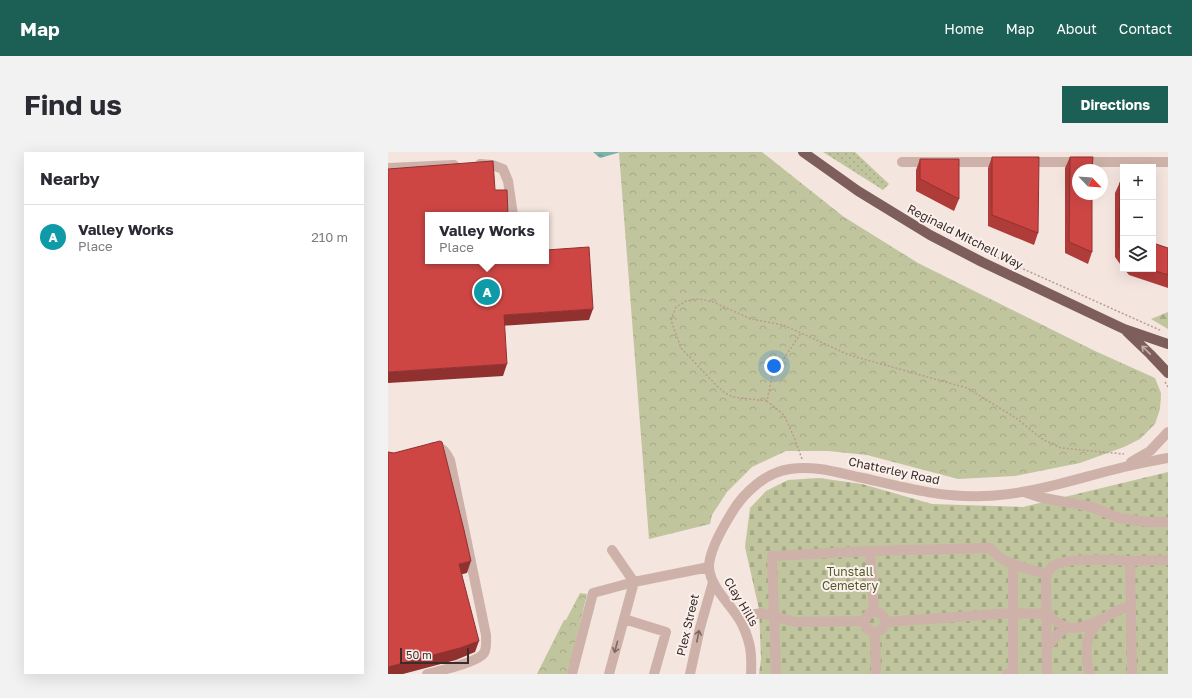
<!DOCTYPE html>
<html lang="en">
<head>
<meta charset="utf-8">
<style>
  :root { --surface:#fff; --page:#f2f2f3; --text:#2b2b33; --muted:#7c7c81; --line:#e1e1e2; --accent:#1c5f54 }
  body { margin:0; font-family:"Golos Text",sans-serif; background:var(--page); color:var(--text) }
  .controls { position:absolute; right:12px; top:12px; display:grid; overflow:hidden; border-radius:0px; box-shadow:0 4px 16px #0002 }
  .controls button { width:36px; height:36px; display:grid; place-items:center; padding:0; border:0; border-bottom:1px solid var(--line); background:var(--surface); color:var(--text); font:20px sans-serif }
  .compass { position:absolute; left:684px; top:12px; width:36px; height:36px; border-radius:50%; background:var(--surface); box-shadow:0 4px 16px #0002; rotate:115deg }
  .scale { position:absolute; left:12px; bottom:10px; width:69px; box-sizing:border-box; padding-left:4px; border:2px solid #3b2b29; border-top:0; font-size:11px; line-height:14px; white-space:nowrap; color:#3b2b29; -webkit-text-stroke:3px #fbf1ec; paint-order:stroke }
  .you { position:absolute; left:386px; top:214px; width:14px; height:14px; margin:-10px; border:3px solid #fff; border-radius:50%; background:#1a73e8; box-shadow:0 0 0 6px #1a73e833 }
  .badge { display:grid; place-items:center; width:26px; height:26px; border-radius:50%; background:var(--accent); color:#fff; font-size:13px; font-weight:700 }
  .pin { position:absolute; translate:-50% -50%; border:2px solid #fff; box-shadow:0 1px 4px #0006 }
  .popup { position:absolute; left:37px; top:60px; width:124px; height:52px; box-sizing:border-box; display:grid; place-content:center; border-radius:0px; background:var(--surface); filter:drop-shadow(0 1px 3px #0005); font-size:13px; white-space:nowrap; color:var(--muted) }
  .popup b { font-size:15px; color:var(--text) }
  .popup::after { content:''; position:absolute; left:50%; top:100%; margin-left:-8px; border:8px solid transparent; border-top-color:var(--surface) }
  .list { margin:0; padding:0; list-style:none }
  h2 { display:flex; justify-content:space-between; align-items:center; height:52px; margin:0; padding:0 16px; font-size:17px }
  h2 small { font-size:13px; font-weight:400; color:var(--muted) }
  .list li { display:grid; grid-template-columns:26px 1fr auto; gap:12px; align-items:center; box-sizing:border-box; height:64px; padding:0 16px; border-top:1px solid var(--line) }
  .list b { display:block; font-size:15px; white-space:nowrap }
  .list p { margin:0; font-size:13px; white-space:nowrap; color:var(--muted) }
  .list em { font-size:13px; font-style:normal; color:var(--muted) }
  .icon { flex:none; width:22px; height:22px; fill:none; stroke:currentColor; stroke-width:2; stroke-linecap:round; stroke-linejoin:round }
  .map { position:relative; flex:none; width:780px; height:522px; overflow:hidden; border-radius:0px }
  header { display:flex; align-items:center; gap:24px; box-sizing:border-box; height:56px; padding:0 20px; background:var(--accent); color:#fff }
  header strong { font-size:19px }
  nav { display:flex; gap:22px; margin-inline-start:auto; font-size:14px }
  .intro { display:flex; align-items:center; justify-content:space-between; box-sizing:border-box; height:96px; padding:0 24px }
  h1 { margin:0; font-size:28px }
  .button { padding:10px 18px; border-radius:0px; background:var(--accent); color:#fff; font-size:14px; font-weight:700 }
  main { display:flex; gap:24px; padding:0 24px }
  aside { flex:1; background:var(--surface); border-radius:0px; box-shadow:0 4px 16px #0002 }
  .map>svg:first-child { display:block }
  .grass { fill:url(#grass-dots) }
  .forest { fill:url(#forest-firs) }
  .cemetery { fill:url(#cemetery-stones) }
  .park { fill:url(#park-crowns) }
  .water { fill:url(#water-waves) }
  .lines { fill:none; stroke-linecap:round; stroke-linejoin:round }
  .path { stroke:#ba9b93; stroke-width:1.5; stroke-dasharray:2 2; stroke-linecap:butt }
  .minor { stroke:#ceb2a9; stroke-width:10 }
  .major { stroke:#7d5e5a; stroke-width:10 }
  .wall { fill:#b03c3a }
  .shaded-wall { fill:#903130 }
  .building { fill:#cd4644; stroke:#903130 }
  .oneway { stroke:#c2afaa }
  .oneway2 { stroke:#7d6863 }
  .labels { text-anchor:middle; stroke-width:4; stroke-linejoin:round; paint-order:stroke }
  .street-label { font-size:12px; fill:#3b2b29; stroke:#fbf1ec }
  .park-label { font-size:12px; fill:#545b2b; stroke:#fbf1ec }
</style>
</head>
<body>
<header>
<strong>Map</strong>
<nav><a>Home</a><a>Map</a><a>About</a><a>Contact</a></nav>
</header>
<div class="intro"><h1>Find us</h1><a class="button">Directions</a></div>
<main>
<aside>
<h2>Nearby<small></small></h2>
<ul class="list">
<li><span class="badge" style="background:#0f9aa8">A</span><div><b>Valley Works</b><p>Place</p></div><em>210 m</em></li>
</ul>
</aside>
<div class="map">
<svg width="780" height="522" viewBox="0 0 780 522">
  <defs>
    <pattern id="grass-dots" width="8" height="8" patternUnits="userSpaceOnUse"><rect width="8" height="8" fill="#c0c59d"/><path d="M2 2h.1M6 6h.1" fill="none" stroke="#a6a987" stroke-width="1.8" stroke-linecap="round"/></pattern>
    <pattern id="forest-firs" width="22" height="20" patternUnits="userSpaceOnUse"><rect width="22" height="20" fill="#c0c59d"/><path d="M5 1l3.5 6h-7zM16 11l3.5 6h-7z" fill="#a6a987"/></pattern>
    <pattern id="cemetery-stones" width="16" height="16" patternUnits="userSpaceOnUse"><rect width="16" height="16" fill="#c0c59d"/><path d="M2 7V4a2 2 0 0 1 4 0v3zM10 15v-3a2 2 0 0 1 4 0v3z" fill="#a6a987"/></pattern>
    <pattern id="park-crowns" width="20" height="18" patternUnits="userSpaceOnUse"><rect width="20" height="18" fill="#c0c59d"/><path d="M2 6a3 3 0 1 1 6 0M12 15a3 3 0 1 1 6 0" fill="none" stroke="#a6a987"/></pattern>
    <pattern id="water-waves" width="16" height="10" patternUnits="userSpaceOnUse"><rect width="16" height="10" fill="#7bb3a9"/><path d="M0 5q4-4 8 0t8 0" fill="none" stroke="#66928a"/></pattern>
  </defs>
  <rect width="100%" height="100%" fill="#f4e5df"/>
  <!-- grass -->
  <path class="grass" d="M435,0H467L501,32L495,38Z"/>
  <!-- forest -->
  <path class="forest" d="M780,160V177L763,167Z"/>
  <!-- cemetery -->
  <path class="cemetery" d="M780,320V522H371L373,507L371,457L357,395L362,356L378,339L400,328L431,326L474,332L544,352L635,355Z"/>
  <!-- park -->
  <path class="park" d="M233,0H374L456,65L530,111L707,199L767,226L773,241L772,257L767,272L752,287L736,295L692,311L627,324L570,327L479,303L440,299H398L364,315L339,340L324,363L322,372L261,387L231,1Z
    M192,441L199,442L180,522H149L176,468H178Z"/>
  <!-- water -->
  <path class="water" d="M205,0H233L212,6Z"/>
  <g class="lines">
    <!-- path -->
    <path class="path" d="M595,99L774,179
      M777,230L780,235
      M379,249L345,245L337,241L328,233L293,196L283,168L288,155L298,149L311,147L325,150L363,167L395,173L413,181
      M414,307L406,285L396,263L379,249L384,224L413,181L461,203L579,236L628,266L654,287L673,296L736,302"/>
    <!-- minor -->
    <path class="minor" d="M514,10H616
      M638,10H780
      M92,12L104,13L115,17L120,29L125,63
      M0,16L66,13
      M743,310L762,299L780,280
      M636,340L651,345L704,355L731,366L760,370H780
      M224,398L246,430
      M482,399L486,460
      M742,409L780,408
      M658,459C674,480 689,480 711,468
      M477 470a10 10 0 1 1 20 0a10 10 0 1 1-20 0Z
      M350,465L374,461L408,470L477,469
      M236,467L278,480L266,522
      M497,470L625,461L658,462
      M487,480L488,522
      M659,495L673,479L680,476
      M39,522C51,519 90,510 96,501C99,496 98,489 98,483L62,308C58,301 55,294 45,295
      M184,522L205,441L246,430L321,415
      M221,522L246,430
      M302,522L312,476L325,430
      M363,522C364,502 363,491 354,472C345,454 322,436 321,415C321,399 335,375 343,362C355,341 378,320 402,317C427,313 451,321 475,326C514,335 554,346 595,344C643,343 690,326 736,315C751,311 765,309 780,306
      M388,522L384,404L482,399L602,396C616,414 639,416 659,422
      M619,522L625,519V412
      M659,522L658,427C659,422 661,417 665,414C678,405 725,408 742,409L744,522
      M702,522C691,484 706,465 742,454"/>
    <!-- major -->
    <path class="major" d="M415,0L470,39L542,83L594,110L736,177L780,192
      M739,180L762,202L780,221"/>
  </g>
  <!-- wall -->
  <path class="wall" d="M604,5L650,81L646,93L600,74V16Z
    M682,5L704,100L700,112L677,101V16Z
    M532,7L571,47L566,59L528,39V18Z
    M732,30L735,31V116L727,105V41Z
    M780,96V136L741,123L736,117H765Z"/>
  <!-- shaded-wall -->
  <path class="shaded-wall" d="M205,157L201,168L112,174L116,163Z
    M119,212L115,224L0,231V220Z
    M83,409L79,421L67,424L71,412Z
    M91,489L87,500L68,508L15,522H0V515Z"/>
  <!-- building -->
  <path class="building" d="M604,5H651L650,81L604,63Z
    M682,5H705L704,18H690V42H704V100L681,90Z
    M532,7H571V47L532,27Z
    M105,9L107,38H119L120,63H40V109H158V98L201,95L205,157L116,163L119,212L0,220V17Z
    M732,30L735,31V99L731,94Z
    M765,91L780,96V123L761,117H765Z
    M52,289L54,290L76,378L83,409L71,412L91,489L72,496L0,515V300L6,301Z"/>
  <!-- one-way arrows -->
  <defs><path id="oneway-shaft" d="M-6 0H5M1.5-3L5.5 0L1.5 3" fill="none" stroke-width="1.6" stroke-linecap="round" stroke-linejoin="round"/></defs>
  <use class="oneway" href="#oneway-shaft" transform="translate(758 198) rotate(-136)"/>
  <g class="oneway2">
    <use href="#oneway-shaft" transform="translate(310 484) rotate(-79)"/>
    <use href="#oneway-shaft" transform="translate(228 495) rotate(105)"/>
  </g>
  <g class="labels">
    <!-- street labels -->
    <g class="street-label">
      <text transform="translate(577 85) rotate(27)" y="4">Reginald Mitchell Way</text>
      <text transform="translate(506 319) rotate(12)" y="4">Chatterley Road</text>
      <text transform="translate(353 450) rotate(59)" y="4">Clay Hills</text>
      <text transform="translate(300 473) rotate(-77)" y="4">Plex Street</text>
    </g>
    <!-- park labels -->
    <g class="park-label">
      <text x="462" y="424">Tunstall<tspan x="462" dy="14">Cemetery</tspan></text>
    </g>
  </g>
</svg>
<div class="controls">
<button>+</button>
<button>−</button>
<button><svg class="icon" aria-label="layers" viewBox="0 0 24 24"><path d="M12 4l9 5-9 5-9-5zM3 14l9 5 9-5"/></svg></button>
</div>
<svg class="compass" viewBox="-18 -18 36 36"><path d="M0-13l5 13h-10z" fill="#e53935"/><path d="M0 13l5-13h-10z" fill="#7c7c81"/></svg>
<div class="scale">50 m</div>
<div class="you"></div>
<div class="pin badge" style="left:99px;top:140px;background:#0f9aa8">A</div>
<div class="popup"><b>Valley Works</b>Place</div>
</div>
</main>
</body>
</html>
